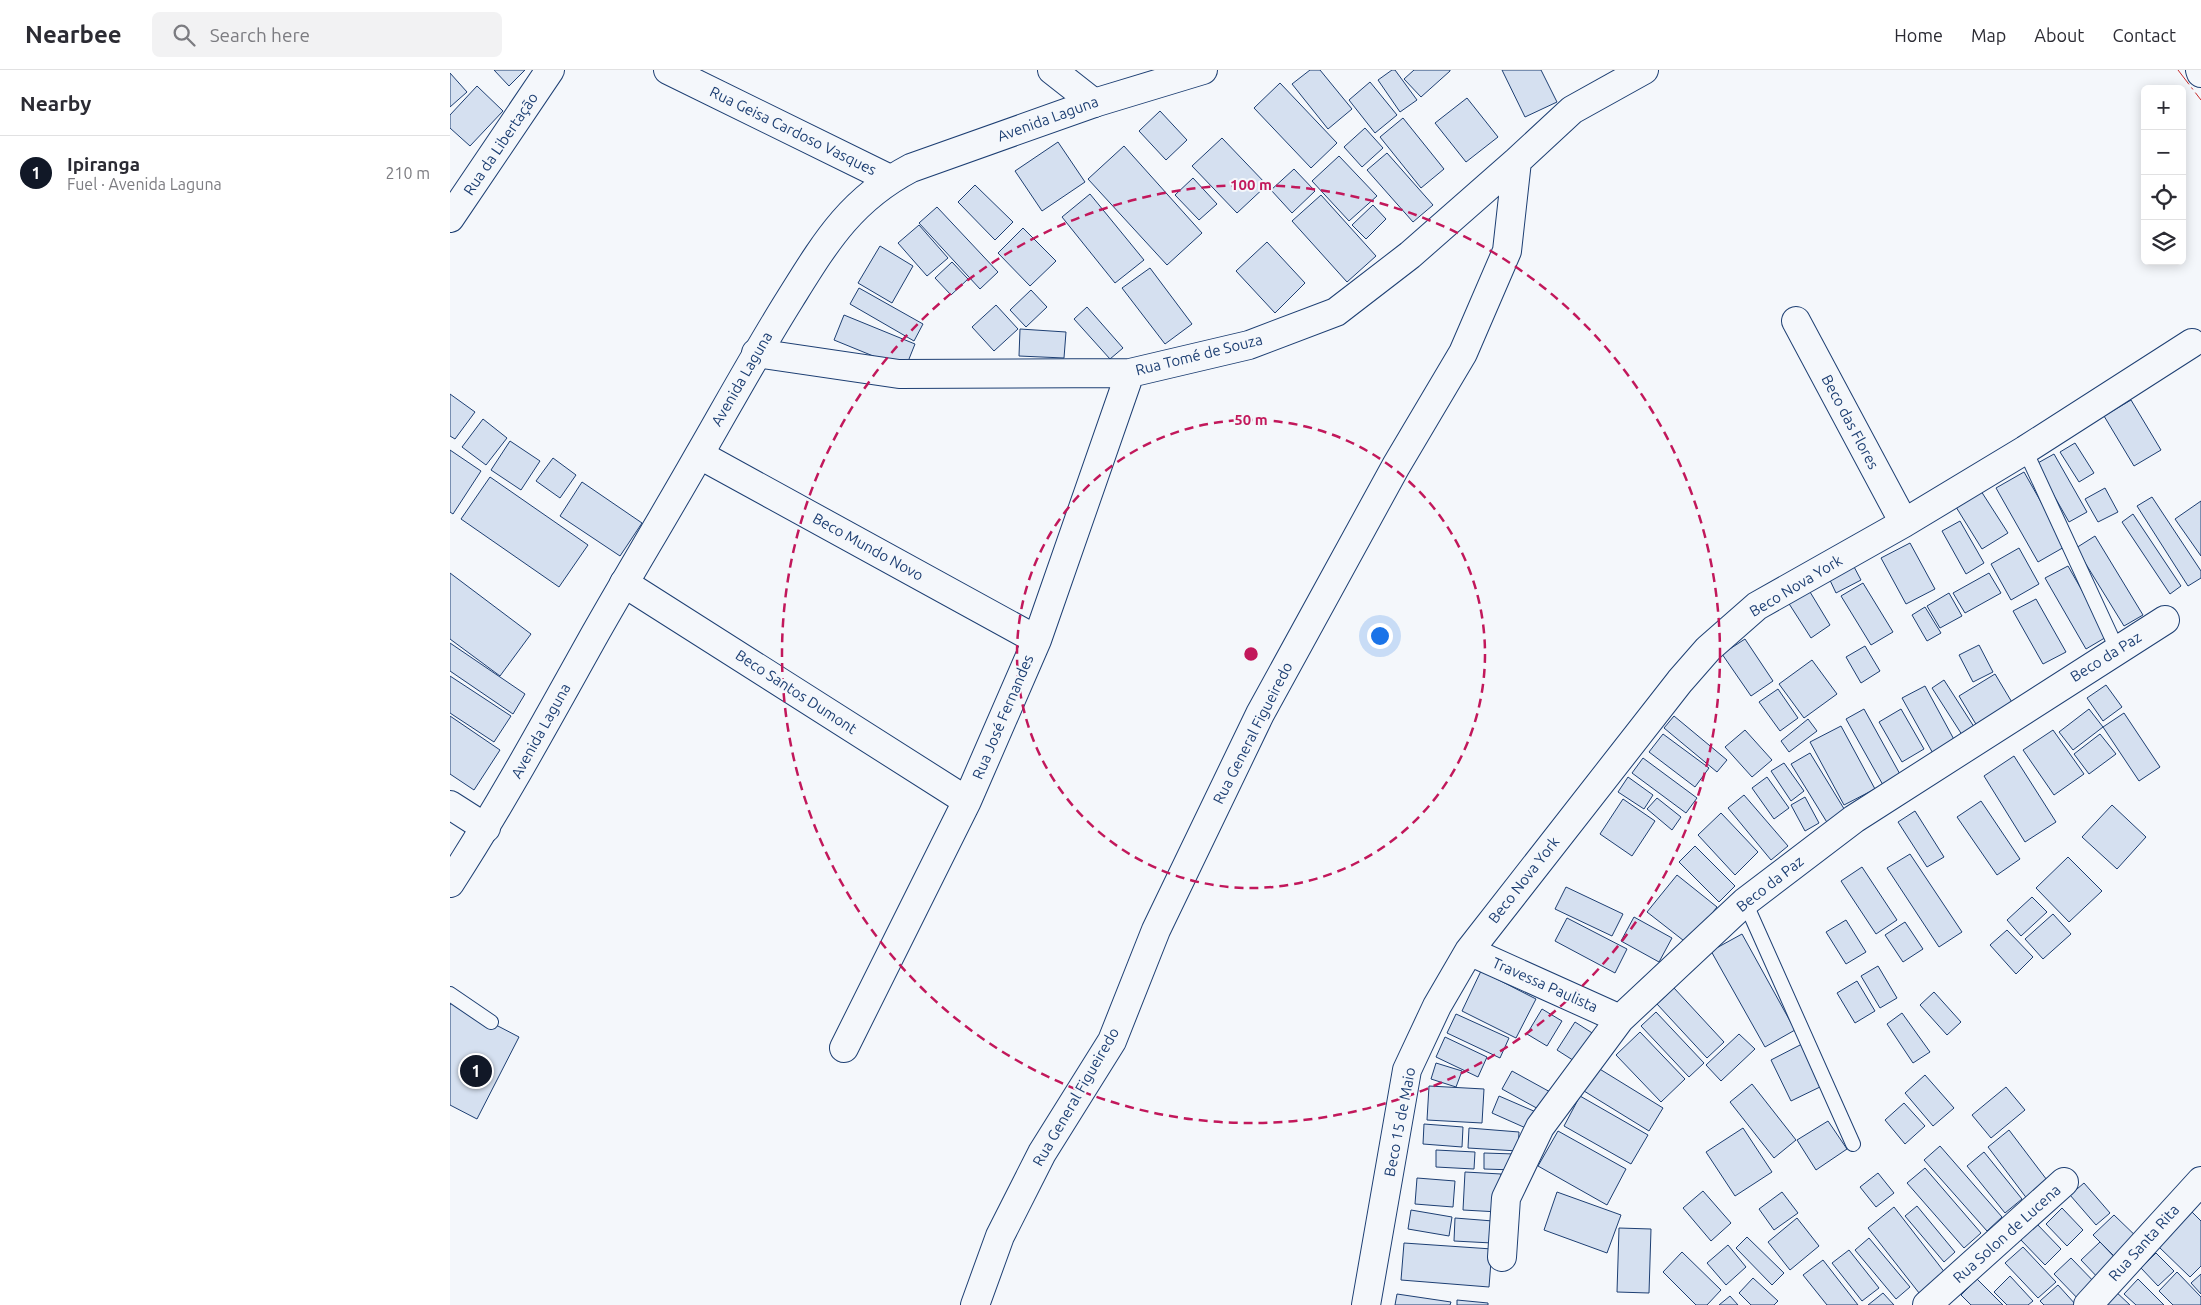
<!DOCTYPE html>
<html lang="en">
<head>
<meta charset="utf-8">
<style>
  :root { --surface:#fff; --page:#f2f2f3; --text:#2b2b33; --muted:#7c7c81; --line:#e1e1e2; --accent:#111827 }
  body { margin:0; font-family:Ubuntu,sans-serif; background:var(--page); color:var(--text) }
  .controls { position:absolute; right:15px; top:15px; display:grid; overflow:hidden; border-radius:8px; box-shadow:0 2px 12px #0003 }
  .controls button { width:45px; height:45px; display:grid; place-items:center; padding:0; border:0; border-bottom:1px solid var(--line); background:var(--surface); color:var(--text); font:25px sans-serif }
  .you { position:absolute; left:929px; top:565px; width:18px; height:18px; margin:-12px; border:4px solid #fff; border-radius:50%; background:#1a73e8; box-shadow:0 0 0 8px #1a73e833 }
  .badge { display:grid; place-items:center; width:32px; height:32px; border-radius:50%; background:var(--accent); color:#fff; font-size:16px; font-weight:700 }
  .pin { position:absolute; translate:-50% -50%; border:2px solid #fff; box-shadow:0 1px 5px #0006 }
  .list { margin:0; padding:0; list-style:none }
  h2 { display:flex; justify-content:space-between; align-items:center; height:65px; margin:0; padding:0 20px; font-size:21px }
  h2 small { font-size:16px; font-weight:400; color:var(--muted) }
  .list li { display:grid; grid-template-columns:32px 1fr auto; gap:15px; align-items:center; box-sizing:border-box; height:75px; padding:0 20px; border-top:1px solid var(--line) }
  .list b { display:block; font-size:19px; white-space:nowrap }
  .list p { margin:0; font-size:16px; white-space:nowrap; color:var(--muted) }
  .list em { font-size:16px; font-style:normal; color:var(--muted) }
  .icon { flex:none; width:28px; height:28px; fill:none; stroke:currentColor; stroke-width:2; stroke-linecap:round; stroke-linejoin:round }
  .map { position:relative; flex:none; width:1751px; height:1235px; overflow:hidden }
  header { display:flex; align-items:center; gap:30px; box-sizing:border-box; height:70px; padding:0 25px; background:var(--surface); border-bottom:1px solid var(--line) }
  header strong { font-size:24px }
  nav { display:flex; gap:28px; margin-inline-start:auto; font-size:18px }
  .search { width:350px; height:45px; background:var(--page); display:flex; align-items:center; gap:12px; box-sizing:border-box; padding:0 18px; border-radius:8px; color:var(--muted); font-size:19px }
  main { display:flex }
  aside { flex:1; background:var(--surface) }
  .map>svg:first-child { display:block }
  .building { fill:#d5e0f0; stroke:#1d3f73 }
  .lines { fill:none; stroke-linecap:round; stroke-linejoin:round }
  .lane-casing { stroke:#1d3f73; stroke-width:16 }
  .street-casing { stroke:#1d3f73; stroke-width:30 }
  .secondary-casing { stroke:#1d3f73; stroke-width:30 }
  .highway-casing { stroke:#1d3f73; stroke-width:30 }
  .lane { stroke:#f4f7fb; stroke-width:14 }
  .street { stroke:#f4f7fb; stroke-width:28 }
  .secondary { stroke:#f4f7fb; stroke-width:28 }
  .highway { stroke:#f4f7fb; stroke-width:28 }
  .power { stroke:#c62828; stroke-width:1; stroke-dasharray:18 4 2.5 4; stroke-linecap:butt }
  .ring { fill:none; stroke:#c2185b; stroke-width:2.5; stroke-dasharray:9 6 }
  .labels { text-anchor:middle; stroke-width:4; stroke-linejoin:round; paint-order:stroke }
  .street-label { font-size:15px; fill:#1d3f73; stroke:#f4f7fb }
  .centre { fill:#c2185b; stroke:#f4f7fb; stroke-width:2.5 }
  .ring-label { font-size:15px; text-anchor:middle; font-weight:bold; fill:#c2185b; stroke:#f4f7fb; stroke-width:4; stroke-linejoin:round; paint-order:stroke }
</style>
</head>
<body>
<header>
<strong>Nearbee</strong>
<div class="search"><svg class="icon" aria-label="search" viewBox="0 0 24 24"><circle cx="10" cy="10" r="6"/><path d="M15 15l6 6"/></svg>Search here</div>
<nav><a>Home</a><a>Map</a><a>About</a><a>Contact</a></nav>
</header>
<main>
<aside>
<h2>Nearby<small></small></h2>
<ul class="list">
<li><span class="badge">1</span><div><b>Ipiranga</b><p>Fuel · Avenida Laguna</p></div><em>210 m</em></li>
</ul>
</aside>
<div class="map">
<svg width="1751" height="1235" viewBox="0 0 1751 1235">
  <rect width="100%" height="100%" fill="#f4f7fb"/>
  <!-- building -->
  <path class="building" d="M44,0H75L59,16Z
    M860,0H870L902,39L878,59L842,14Z
    M942,0H945L967,30L950,42L928,10Z
    M964,0H1000V1L971,27L954,9Z
    M1052,0H1091L1107,32L1075,47Z
    M0,3L17,22L0,37Z
    M920,12L947,45L925,63L899,30Z
    M830,13L887,73L861,98L804,38Z
    M27,16L53,41L20,76L0,58V45Z
    M1017,28L1048,67L1016,92L985,53Z
    M710,41L737,70L716,90L689,61Z
    M953,48L994,99L971,118L930,67Z
    M915,58L933,78L912,97L894,77Z
    M772,68L817,115L787,143L742,96Z
    M608,72L635,112L592,141L565,101Z
    M674,76L752,163L717,195L638,109Z
    M937,83L983,135L963,152L917,100Z
    M889,86L927,126L899,151L862,111Z
    M844,99L865,121L842,143L821,120Z
    M743,108L767,134L749,150L725,125Z
    M525,115L563,152L545,170L508,132Z
    M640,124L694,190L665,213L612,147Z
    M871,125L926,186L897,212L842,151Z
    M923,135L936,149L916,169L902,155Z
    M487,137L548,202L530,219L469,153Z
    M469,155L498,188L477,206L448,173Z
    M573,158L606,191L580,216L548,183Z
    M817,172L855,213L825,243L786,201Z
    M430,176L463,196L442,233L408,213Z
    M502,192L518,209L501,225L485,208Z
    M700,198L742,254L715,274L672,218Z
    M409,218L473,254L464,271L400,234Z
    M581,220L597,237L576,257L560,240Z
    M546,235L568,259L544,281L522,257Z
    M637,237L673,278L660,289L624,249Z
    M394,245L465,274L455,299L384,270Z
    M570,259L616,262L614,288L569,286Z
    M0,324L25,342L5,369L0,366Z
    M1681,330L1711,380L1684,396L1654,346Z
    M33,349L57,368L36,395L12,377Z
    M60,371L90,391L71,420L41,400Z
    M1625,373L1644,403L1629,412L1610,382Z
    M0,380L31,401L3,444L0,442Z
    M1604,384L1637,442L1619,452L1586,394Z
    M103,388L126,405L110,428L86,411Z
    M1574,402L1616,476L1588,492L1546,418Z
    M40,407L138,475L109,517L11,449Z
    M132,412L192,453L170,486L110,446Z
    M1655,418L1668,442L1648,452L1635,429Z
    M1531,421L1558,463L1532,479L1506,437Z
    M1702,427L1751,501V508L1738,516L1687,436Z
    M1751,431V486L1725,449Z
    M1683,444L1731,516L1720,524L1672,452Z
    M1510,451L1534,493L1516,504L1492,461Z
    M1645,466L1693,545L1674,556L1626,478Z
    M1460,473L1485,519L1456,534L1431,488Z
    M1569,478L1589,514L1561,530L1541,494Z
    M1402,493L1411,510L1386,523L1378,506Z
    M1618,496L1658,566L1636,579L1595,508Z
    M0,503L81,564L50,606L0,569Z
    M1539,503L1551,523L1515,543L1503,523Z
    M1413,513L1443,562L1421,575L1391,526Z
    M1357,517L1380,555L1361,568L1336,529Z
    M1499,523L1512,546L1490,558L1477,536Z
    M1586,529L1616,582L1593,594L1563,541Z
    M1475,537L1491,563L1477,571L1462,545Z
    M1295,569L1323,611L1301,626L1272,584Z
    M0,573L75,624L63,644L0,601Z
    M1529,575L1543,602L1523,612L1509,585Z
    M1415,576L1430,601L1411,613L1396,587Z
    M1362,590L1387,624L1354,648L1329,614Z
    M1545,604L1566,639L1530,661L1509,626Z
    M0,606L61,646L44,672L0,643Z
    M1494,610L1528,663L1516,671L1482,618Z
    M1656,615L1672,637L1653,651L1637,628Z
    M1475,616L1507,675L1485,687L1452,628Z
    M1328,619L1348,648L1330,661L1309,632Z
    M1414,639L1451,706L1433,715L1396,649Z
    M1451,639L1474,679L1452,692L1429,652Z
    M1639,639L1653,657L1623,680L1609,662Z
    M1674,643L1710,697L1689,711L1653,657Z
    M0,646L50,680L24,720L0,704Z
    M1224,646L1277,690L1267,702L1214,658Z
    M1358,649L1367,661L1339,682L1331,671Z
    M1391,656L1425,719L1394,735L1360,672Z
    M1295,660L1322,690L1302,707L1275,677Z
    M1603,660L1634,704L1604,725L1573,680Z
    M1213,664L1259,698L1245,717L1199,682Z
    M1650,664L1666,684L1639,704L1624,684Z
    M1360,683L1396,742L1378,754L1341,694Z
    M1564,686L1606,752L1575,772L1534,706Z
    M1193,688L1247,728L1236,743L1182,703Z
    M1334,693L1354,721L1341,731L1321,701Z
    M1178,707L1203,725L1194,739L1168,722Z
    M1317,707L1339,738L1324,749L1302,718Z
    M1294,725L1338,776L1321,790L1278,738Z
    M1355,727L1369,753L1355,761L1341,735Z
    M1207,728L1231,747L1222,760L1197,739Z
    M1173,729L1205,751L1182,786L1150,764Z
    M1531,731L1570,789L1547,805L1507,747Z
    M1662,735L1696,767L1667,799L1632,767Z
    M1465,741L1494,787L1477,797L1448,752Z
    M1271,743L1308,782L1285,805L1248,765Z
    M1245,776L1285,816L1269,832L1229,792Z
    M1460,784L1512,862L1489,877L1437,798Z
    M1618,787L1652,821L1619,852L1586,818Z
    M1412,797L1447,850L1426,864L1391,811Z
    M1227,805L1267,837L1238,874L1197,842Z
    M1116,817L1173,844L1162,866L1105,839Z
    M1582,827L1597,842L1571,866L1557,850Z
    M1603,844L1621,864L1593,889L1575,869Z
    M1184,847L1222,868L1209,892L1171,871Z
    M1117,848L1177,879L1165,903L1105,871Z
    M1396,850L1416,882L1396,894L1376,862Z
    M1455,852L1473,879L1453,892L1435,865Z
    M1557,860L1583,887L1566,904L1540,875Z
    M1292,864L1345,960L1315,977L1261,881Z
    M1428,896L1447,928L1430,938L1411,906Z
    M1031,901L1086,929L1066,968L1012,941Z
    M1407,911L1425,941L1405,953L1387,923Z
    M1224,918L1274,972L1257,988L1207,934Z
    M1484,922L1511,952L1497,965L1470,935Z
    M2,932L69,967L27,1049L0,1035V935Z
    M1092,939L1112,951L1097,976L1077,964Z
    M1206,942L1254,993L1239,1007L1191,956Z
    M1452,943L1480,982L1463,993L1437,954Z
    M1006,944L1059,968L1050,988L997,963Z
    M1125,952L1147,966L1129,994L1107,980Z
    M1190,962L1235,1009L1211,1032L1166,985Z
    M1289,964L1305,979L1271,1011L1256,995Z
    M995,967L1037,987L1028,1007L986,987Z
    M1352,974L1372,1016L1341,1031L1321,990Z
    M986,993L1012,1001L1006,1017L981,1009Z
    M1148,998L1213,1038L1199,1061L1134,1021Z
    M1062,1001L1102,1023L1092,1041L1052,1019Z
    M1475,1005L1504,1038L1483,1056L1455,1023Z
    M1302,1014L1346,1070L1324,1088L1280,1032Z
    M979,1016L1034,1019L1032,1053L977,1050Z
    M1556,1017L1575,1040L1541,1068L1522,1045Z
    M1049,1026L1086,1042L1078,1059L1042,1043Z
    M1130,1026L1198,1065L1181,1094L1114,1056Z
    M1454,1033L1475,1056L1455,1074L1435,1050Z
    M1378,1051L1397,1079L1366,1100L1347,1070Z
    M974,1054L1013,1057L1012,1077L973,1074Z
    M1019,1058L1069,1062L1068,1081L1018,1078Z
    M1293,1058L1322,1102L1285,1126L1256,1082Z
    M1559,1060L1603,1118L1581,1134L1538,1077Z
    M1108,1061L1176,1099L1157,1135L1088,1096Z
    M1490,1076L1552,1147L1537,1161L1474,1090Z
    M986,1080L1025,1082L1024,1099L986,1097Z
    M1534,1082L1572,1129L1555,1143L1517,1096Z
    M1034,1083L1065,1084V1100L1034,1099Z
    M1475,1098L1531,1163L1514,1178L1457,1113Z
    M1015,1102L1051,1104L1049,1142L1013,1140Z
    M1428,1103L1444,1123L1426,1137L1410,1117Z
    M967,1108L1005,1111L1003,1137L965,1134Z
    M1634,1113L1660,1143L1646,1155L1620,1125Z
    M1253,1121L1281,1153L1261,1171L1233,1138Z
    M1107,1122L1171,1145L1157,1183L1094,1160Z
    M1332,1122L1348,1143L1324,1160L1309,1139Z
    M1467,1136L1505,1182L1494,1192L1455,1146Z
    M1444,1137L1499,1208L1473,1228L1418,1158Z
    M1612,1138L1633,1160L1617,1176L1596,1154Z
    M961,1140L1002,1147L999,1166L958,1159Z
    M1742,1142L1751,1151V1196L1740,1207L1709,1177Z
    M1664,1145L1692,1172L1671,1193L1643,1165Z
    M1005,1148L1043,1151L1042,1173L1004,1171Z
    M1347,1148L1369,1176L1340,1200L1318,1172Z
    M1586,1153L1611,1179L1595,1195L1570,1169Z
    M1169,1158L1201,1159L1199,1223L1167,1222Z
    M1297,1167L1334,1203L1322,1215L1286,1178Z
    M1419,1168L1460,1217L1446,1229L1405,1180Z
    M1650,1172L1672,1195L1653,1213L1631,1190Z
    M954,1173L1042,1179L1039,1217L951,1210Z
    M1278,1175L1296,1197L1276,1215L1257,1193Z
    M1573,1177L1606,1212L1588,1228L1555,1193Z
    M1399,1180L1429,1218L1412,1231L1382,1193Z
    M1232,1182L1271,1220L1257,1235H1246L1213,1202Z
    M1706,1183L1724,1201L1708,1216L1691,1198Z
    M1621,1188L1651,1219L1634,1235L1604,1204Z
    M1373,1190L1408,1235H1377L1353,1205Z
    M1727,1202L1751,1227V1235H1723L1709,1221Z
    M1751,1204V1224L1741,1213Z
    M1560,1206L1583,1231L1578,1235H1557L1544,1222Z
    M1303,1208L1328,1231L1324,1235H1301L1289,1223Z
    M1527,1209L1553,1235H1521L1511,1225Z
    M1688,1209L1714,1235H1686L1674,1224Z
    M1608,1215L1626,1235H1594L1590,1231Z
    M1664,1220L1680,1235H1650Z
    M1433,1223L1444,1235H1418Z
    M947,1224L1001,1232L1000,1235H945Z
    M1280,1226L1288,1235H1269Z
    M1007,1230L1038,1233V1235H1007Z"/>
  <g class="lines">
    <!-- lane casing -->
    <g class="lane-casing">
      <path id="lane" d="M1575,380L1667,579
        M1295,832L1403,1074
        M0,924L41,952"/>
    </g>
    <!-- street casing -->
    <g class="street-casing">
      <path id="street" d="M218,0L440,109
        M602,0L644,33
        M0,148L100,0
        M1346,251L1454,453
        M306,283L449,304L680,303L799,275L886,242L960,185L1067,91L1122,40L1194,0
        M250,385L587,570
        M174,513L517,731
        M0,735L36,758
        M1019,881L1170,949
        M394,978L517,731L587,570L680,303
        M1052,1187L1056,1128L1090,1057L1170,949L1295,832L1404,749L1715,550
        M525,1235L550,1166L592,1083L662,971L706,860L810,644L946,396L1013,283L1057,181L1067,91
        M916,1235L957,1000L987,936L1019,881L1230,611L1258,579L1307,536L1454,453L1575,380L1742,273
        M1477,1235L1614,1112
        M1638,1235L1751,1111"/>
    </g>
    <!-- secondary casing -->
    <g class="secondary-casing">
      <path id="secondary" d="M0,813C52,733 98,648 145,564C179,504 215,445 249,385C279,333 308,280 340,229C375,173 400,130 461,98L644,33L753,0"/>
    </g>
    <!-- highway casing -->
    <g class="highway-casing">
      <path id="highway" d="M1750,0L1751,3"/>
    </g>
    <!-- lane -->
    <use href="#lane" class="lane"/>
    <!-- street -->
    <use href="#street" class="street"/>
    <!-- secondary -->
    <use href="#secondary" class="secondary"/>
    <!-- highway -->
    <use href="#highway" class="highway"/>
    <!-- power -->
    <path class="power" d="M1728,0L1751,30"/>
  </g>
  <!-- distance rings -->
  <g class="ring">
    <circle cx="801" cy="584" r="234"/>
    <circle cx="801" cy="584" r="469"/>
  </g>
  <g class="labels">
    <!-- street labels -->
    <g class="street-label">
      <text transform="translate(598 49) rotate(-20)" y="5">Avenida Laguna</text>
      <text transform="translate(343 61) rotate(26)" y="5">Rua Geisa Cardoso Vasques</text>
      <text transform="translate(51 74) rotate(-56)" y="5">Rua da Libertação</text>
      <text transform="translate(749 285) rotate(-14)" y="5">Rua Tomé de Souza</text>
      <text transform="translate(292 309) rotate(-60)" y="5">Avenida Laguna</text>
      <text transform="translate(1400 352) rotate(62)" y="5">Beco das Flores</text>
      <text transform="translate(418 477) rotate(29)" y="5">Beco Mundo Novo</text>
      <text transform="translate(1346 516) rotate(-31)" y="5">Beco Nova York</text>
      <text transform="translate(1656 587) rotate(-32)" y="5">Beco da Paz</text>
      <text transform="translate(346 622) rotate(33)" y="5">Beco Santos Dumont</text>
      <text transform="translate(553 647) rotate(-67)" y="5">Rua José Fernandes</text>
      <text transform="translate(91 661) rotate(-61)" y="5">Avenida Laguna</text>
      <text transform="translate(803 663) rotate(-63)" y="5">Rua General Figueiredo</text>
      <text transform="translate(1074 810) rotate(-52)" y="5">Beco Nova York</text>
      <text transform="translate(1320 814) rotate(-38)" y="5">Beco da Paz</text>
      <text transform="translate(1095 915) rotate(24)" y="5">Travessa Paulista</text>
      <text transform="translate(626 1027) rotate(-60)" y="5">Rua General Figueiredo</text>
      <text transform="translate(950 1052) rotate(-79)" y="5">Beco 15 de Maio</text>
      <text transform="translate(1557 1164) rotate(-42)" y="5">Rua Solon de Lucena</text>
      <text transform="translate(1694 1173) rotate(-48)" y="5">Rua Santa Rita</text>
    </g>
  </g>
  <circle cx="801" cy="584" r="8" class="centre"/>
  <g class="ring-label">
    <text x="801" y="120">100 m</text>
    <text x="801" y="355">50 m</text>
  </g>
</svg>
<div class="controls">
<button>+</button>
<button>−</button>
<button><svg class="icon" aria-label="locate" viewBox="0 0 24 24"><circle cx="12" cy="12" r="6"/><path d="M12 2v4M12 18v4M2 12h4M18 12h4"/></svg></button>
<button><svg class="icon" aria-label="layers" viewBox="0 0 24 24"><path d="M12 4l9 5-9 5-9-5zM3 14l9 5 9-5"/></svg></button>
</div>
<div class="you"></div>
<div class="pin badge" style="left:26px;top:1001px">1</div>
</div>
</main>
</body>
</html>
